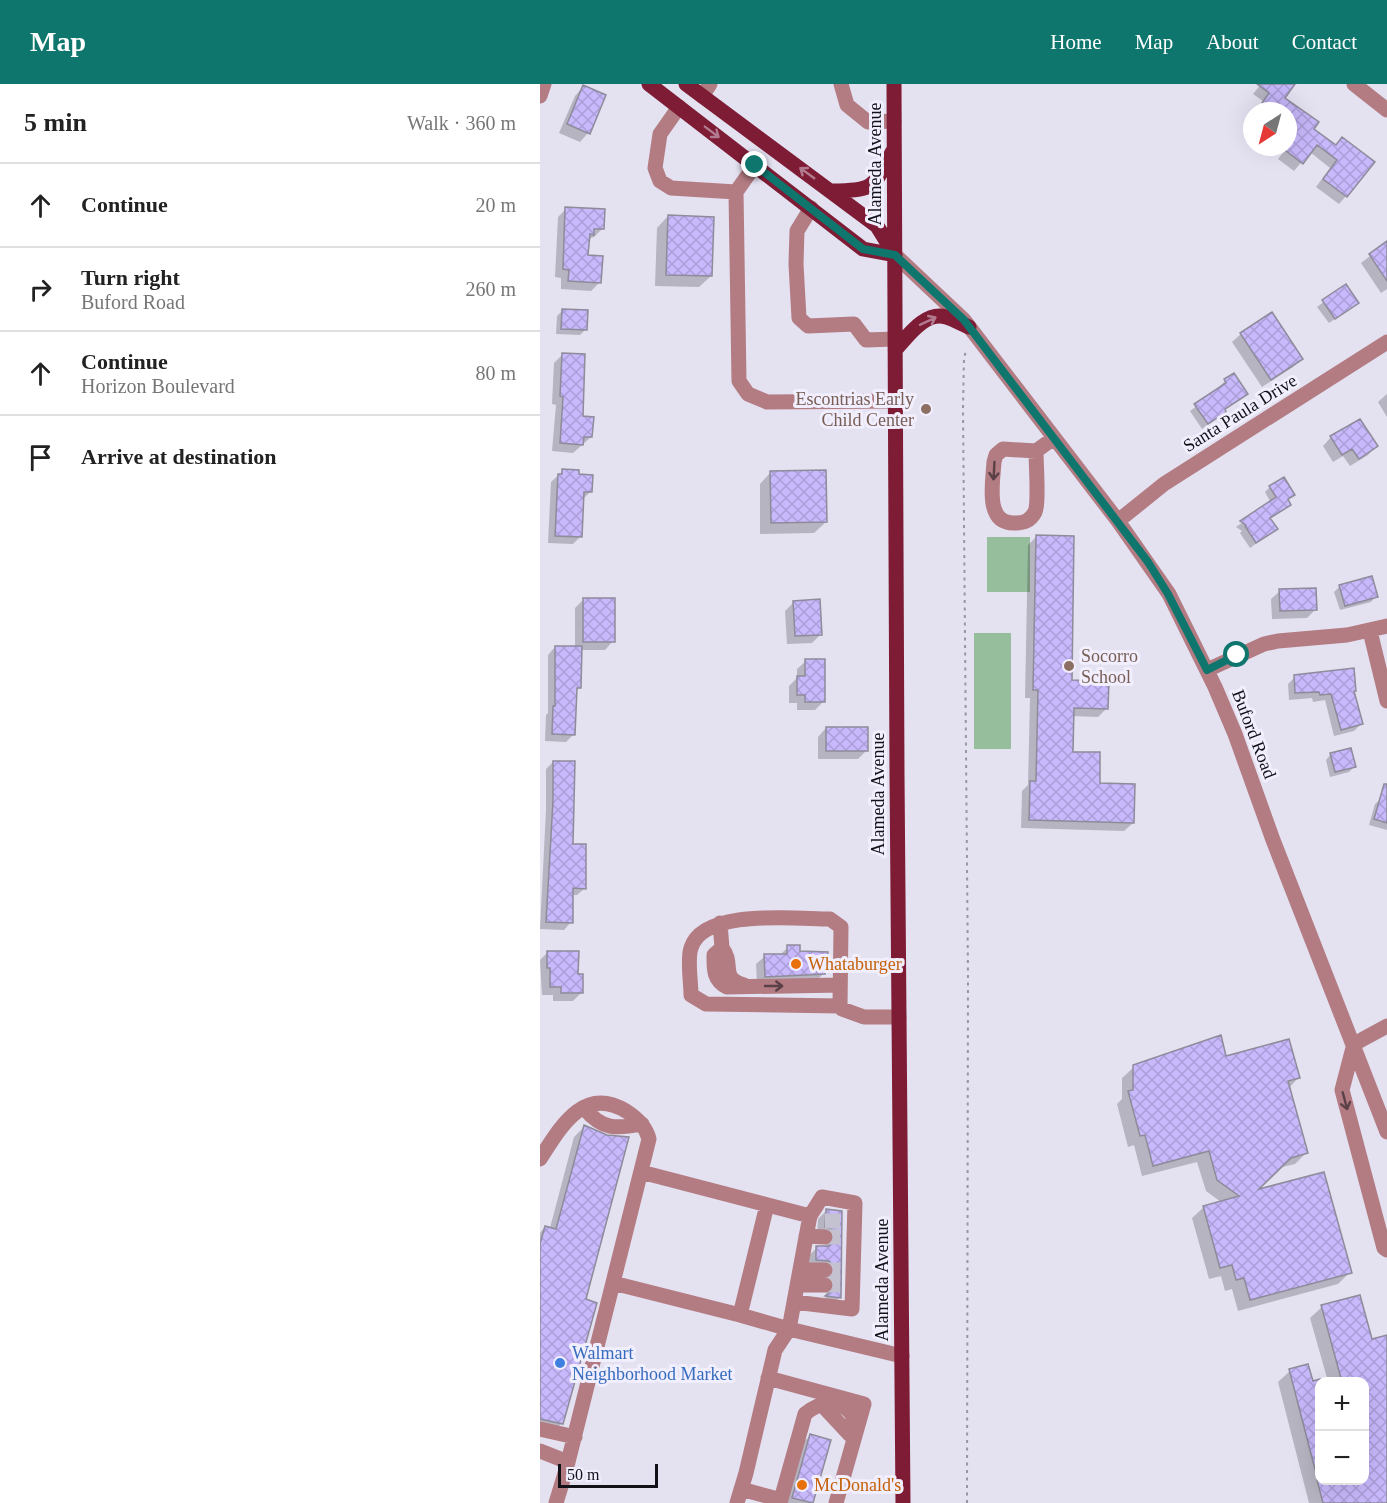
<!DOCTYPE html>
<html lang="en">
<head>
<meta charset="utf-8">
<style>
  :root { --surface:#fff; --page:#f6f6f6; --text:#222; --muted:#767676; --line:#e0e0e0; --accent:#0f766e }
  body { margin:0; font-family:Georgia,serif; background:var(--page); color:var(--text) }
  .controls { position:absolute; right:18px; bottom:18px; display:grid; overflow:hidden; border-radius:12px; box-shadow:0 6px 24px #0002 }
  .controls button { width:54px; height:54px; display:grid; place-items:center; padding:0; border:0; border-bottom:2px solid var(--line); background:var(--surface); color:var(--text); font:30px sans-serif }
  .compass { position:absolute; left:703px; top:18px; width:54px; height:54px; border-radius:50%; background:var(--surface); box-shadow:0 6px 24px #0002; rotate:216deg }
  .scale { position:absolute; left:18px; bottom:15px; width:100px; box-sizing:border-box; padding-left:6px; border:3px solid #121117; border-top:0; font-size:16px; line-height:21px; white-space:nowrap; color:#121117; -webkit-text-stroke:4px #f1eefe; paint-order:stroke }
  .stop { position:absolute; width:18px; height:18px; margin:-14px; border:4px solid #0f766e; border-radius:50%; background:#fff }
  .stop.end { background:#0f766e; border-color:#fff; box-shadow:0 2px 6px #0008 }
  .list { margin:0; padding:0; list-style:none }
  h2 { display:flex; justify-content:space-between; align-items:center; height:78px; margin:0; padding:0 24px; font-size:26px }
  h2 small { font-size:20px; font-weight:400; color:var(--muted) }
  .list li { display:grid; grid-template-columns:39px 1fr auto; gap:18px; align-items:center; box-sizing:border-box; height:84px; padding:0 24px; border-top:2px solid var(--line) }
  .list b { display:block; font-size:22px; white-space:nowrap }
  .list p { margin:0; font-size:20px; white-space:nowrap; color:var(--muted) }
  .list em { font-size:20px; font-style:normal; color:var(--muted) }
  .icon { flex:none; width:33px; height:33px; fill:none; stroke:currentColor; stroke-width:2; stroke-linecap:round; stroke-linejoin:round }
  .map { position:relative; flex:none; width:847px; height:1419px; overflow:hidden }
  header { display:flex; align-items:center; gap:36px; box-sizing:border-box; height:84px; padding:0 30px; background:var(--accent); color:#fff }
  header strong { font-size:28px }
  nav { display:flex; gap:33px; margin-inline-start:auto; font-size:21px }
  main { display:flex }
  aside { flex:1; background:var(--surface) }
  .map>svg:first-child { display:block }
  .park { fill:#96bd9c }
  .shadow { fill:#0003; fill-rule:evenodd }
  .building { fill:url(#building-cross-hatch); stroke:#8e8b9a; stroke-width:1.5 }
  .lines { fill:none; stroke-linecap:round; stroke-linejoin:round }
  .minor-tunnel { stroke:#c4c2d0; stroke-width:15; stroke-dasharray:15 8; stroke-linecap:butt }
  .path { stroke:#9795a1; stroke-width:2; stroke-dasharray:3 4.5; stroke-linecap:butt }
  .minor { stroke:#b37b82; stroke-width:15 }
  .major { stroke:#7e1c35; stroke-width:15 }
  .oneway { stroke:#b27a8f }
  .oneway2 { stroke:#5a4147 }
  .route { stroke:#0f766e; stroke-width:8 }
  .education-dot { fill:#8d6e63; stroke:#f1eefe; stroke-width:2 }
  .food-dot { fill:#e8710a; stroke:#f1eefe; stroke-width:2 }
  .shop-dot { fill:#3f7fe0; stroke:#f1eefe; stroke-width:2 }
  .labels { text-anchor:middle; stroke-width:6; stroke-linejoin:round; paint-order:stroke }
  .street-label { font-size:18px; fill:#121117; stroke:#f1eefe }
  .education-label { font-size:18px; fill:#785e54; stroke:#f1eefe; text-anchor:end }
  .food-label { font-size:18px; fill:#c56008; stroke:#f1eefe; text-anchor:start }
  .shop-label { font-size:18px; fill:#366cbe; stroke:#f1eefe; text-anchor:start }
</style>
</head>
<body>
<header>
<strong>Map</strong>
<nav><a>Home</a><a>Map</a><a>About</a><a>Contact</a></nav>
</header>
<main>
<aside>
<h2>5 min<small>Walk · 360 m</small></h2>
<ul class="list">
<li><svg class="icon" aria-label="ahead" viewBox="0 0 24 24"><path d="M12 20V5M6 11l6-6 6 6"/></svg><div><b>Continue</b></div><em>20 m</em></li>
<li><svg class="icon" aria-label="right" viewBox="0 0 24 24"><path d="M7 20v-9h11M14 6l5 5-5 5"/></svg><div><b>Turn right</b><p>Buford Road</p></div><em>260 m</em></li>
<li><svg class="icon" aria-label="ahead" viewBox="0 0 24 24"><path d="M12 20V5M6 11l6-6 6 6"/></svg><div><b>Continue</b><p>Horizon Boulevard</p></div><em>80 m</em></li>
<li><svg class="icon" aria-label="arrive" viewBox="0 0 24 24"><path d="M6 21V4h12l-3 4 3 4H6"/></svg><div><b>Arrive at destination</b></div></li>
</ul>
</aside>
<div class="map">
<svg width="847" height="1419" viewBox="0 0 847 1419">
  <defs>
    <pattern id="building-cross-hatch" width="8" height="8" patternUnits="userSpaceOnUse" patternTransform="scale(1.5)"><rect width="8" height="8" fill="#c8b8fc"/><path d="M0 0l8 8M0 8l8-8" fill="none" stroke="#ab9dd7"/></pattern>
  </defs>
  <rect width="100%" height="100%" fill="#e4e1f1"/>
  <!-- park -->
  <path class="park" d="M447,453H490V508H447Z
    M434,549H471V665H434Z"/>
  <!-- shadow -->
  <path class="shadow" d="M721,0H750L743,14L772,45L795,62L806,112L799,120L776,103L790,84L770,68L754,87L738,75L746,65L744,63H748V27H716L723,17L713,10Z
    M43,3L48,49L40,58L19,49L35,12Z
    M26,125L63,144L54,153L48,155L47,172L60,198L51,207L21,205V194L15,193L18,133Z
    M128,132L171,192L159,203L115,202L117,144Z
    M847,159V205L841,209L821,179Z
    M805,202L811,224L789,239L777,223Z
    M22,227L46,245L40,251L16,250L17,232Z
    M701,250L761,275L753,283L722,303L692,258Z
    M22,271L41,333L51,353L33,369L12,367L16,321L12,320L14,279Z
    M685,297L706,310L684,326L685,328L679,333L662,345L650,327L681,304L680,302Z
    M847,310V333L838,318Z
    M791,353L836,362L828,371L810,382L803,372L793,378L783,362Z
    M23,387L37,391L51,407L44,414L41,452L33,460L8,459L11,398Z
    M231,388L286,438L274,449L220,450V400Z
    M730,403L753,411L747,417L749,421L729,435L736,445L710,464L700,449L702,447L696,443L731,419L725,408Z
    M497,452L530,598L567,624L558,633L532,632V669L593,739L584,747L481,744L482,707L488,701L490,614H485L488,461Z
    M800,502L836,512L831,518L800,526L794,508Z
    M740,507L776,525L767,534L732,535L731,515Z
    M44,515L73,557L65,566H40V603L35,608L33,651L26,658L5,657L6,631L8,629V571L15,563H35V524Z
    M254,518L281,550L272,559L247,560L245,527Z
    M266,577L284,617L275,626H257V619H249V602L257,594V585Z
    M755,593L812,608L821,640L814,647L794,652L785,616L773,618L772,614L749,616L748,600Z
    M286,644L326,667L318,675H278V653Z
    M791,670L814,683L809,688L790,693L786,676Z
    M13,678L32,761L45,804L37,811H32L31,838L24,846L0,845L6,726V685Z
    M841,715L847,717V746L829,741L835,720Z
    M248,863L284,889L275,898L217,900L216,880L225,872H239Z
    M8,868L37,892L41,909L33,917H13V911H2L0,876Z
    M685,974L758,994L749,1004L766,1069L755,1080L738,1084L714,1108L810,1188L798,1200L698,1227L692,1205L685,1207L681,1192L669,1195L652,1134L664,1123L681,1118L666,1107L657,1078L602,1092L594,1061L588,1063L577,1020L582,1015V994L594,983Z
    M44,1043V1216L22,1339L11,1350L0,1347V1149L5,1143L10,1144L34,1053Z
    M287,1126L300,1128V1213L291,1222L279,1220L286,1213L287,1210L283,1203L287,1195L281,1185L268,1184V1172L277,1164L287,1163L282,1153L277,1152L278,1135Z
    M782,1223L831,1257L847,1253V1419H769L738,1298L750,1287L772,1298L787,1294L770,1234ZM780,1298H824V1396H780Z
    M270,1352L289,1357L272,1419H245L261,1360Z"/>
  <!-- building -->
  <path class="building" d="M717,0H755L745,14L779,38L774,45L796,61L802,53L835,78L807,113L783,95L797,76L777,61L763,80L745,66L752,56L748,53V27H733L722,19L729,9Z
    M43,1L66,11L50,50L27,40Z
    M25,123L65,125L64,145H54V151L50,150L48,171L63,172L61,199L28,197L29,186L23,185Z
    M128,131L174,133L172,192L126,191Z
    M847,157V197L829,170Z
    M806,200L819,219L795,235L782,216Z
    M22,225L48,226L47,246L21,245Z
    M732,228L763,275L731,296L700,249Z
    M22,269L45,270L43,332L54,333L52,353H44L43,361L20,359L23,313L20,312Z
    M694,289L708,310L685,325L686,328L668,340L654,320L686,299L684,295Z
    M820,335L838,362L819,375L812,365L802,371L790,352Z
    M22,385L39,386V390L53,391L52,408H44L42,453L15,452L18,390H22Z
    M286,386L287,438L231,439L230,387Z
    M744,393L755,411L748,415L751,421L730,434L738,445L716,459L705,442L706,441L700,437L736,413L729,402Z
    M496,451L534,452L532,596L569,597L568,625L534,624L533,668H560V699L595,700L594,739L489,736L490,697H496L498,606H493Z
    M832,492L838,513L805,522L799,501Z
    M776,504L777,526L740,527L739,505Z
    M43,514H75V558H43Z
    M280,515L282,551L255,552L253,517Z
    M15,562H42L41,604H37L35,651L12,650L13,622H15Z
    M265,575H285V618H265V611H257V592H265Z
    M814,584L816,607H814L823,640L801,646L791,610L780,611L779,608L755,609L754,591Z
    M286,643H328V667H286Z
    M811,664L816,683L795,688L790,669Z
    M13,677H35L33,760H46V805L33,804V839L6,838L13,717Z
    M844,700H847V739L834,735Z
    M247,861H260V867L288,868L285,890L225,893L224,870H247Z
    M7,867H39L38,890H43V909H21V903H10V884H7Z
    M681,951L686,972L749,955L760,994L748,997L768,1069L751,1074L719,1105L784,1088L812,1189L710,1216L704,1194L696,1196L692,1181L680,1184L663,1122L699,1112L677,1096L669,1067L613,1082L605,1051L600,1052L588,1007L593,1006V981Z
    M44,1041L67,1051L89,1053L46,1215L57,1219L23,1340L0,1335V1160L5,1142L16,1145Z
    M286,1125L302,1127L301,1214L285,1212L294,1205L295,1200L291,1194L295,1185L289,1177L276,1176V1162H289L295,1154L291,1145L285,1143Z
    M820,1211L832,1255L847,1251V1419H783L777,1396H825V1298H802L781,1221Z
    M768,1280L773,1297L780,1295V1388L776,1389L749,1285Z
    M270,1350L291,1356L273,1419L252,1414Z"/>
  <g class="lines">
    <!-- minor-tunnel -->
    <path class="minor-tunnel" d="M285,1137H302
      M285,1153H302
      M285,1186H301
      M285,1201H301"/>
    <!-- path -->
    <path class="path" d="M427,1419L428,895L423,324L424,273L427,265"/>
    <!-- minor -->
    <path class="minor" d="M301,0L307,21L328,38L354,37
      M814,0L847,26
      M0,12L4,0
      M162,12L170,0
      M139,23L120,50L115,84L120,97L131,104L196,108L215,81
      M196,108L199,297L208,310L227,318L355,317
      M271,124L257,147L256,180L259,234L268,242L314,240L326,256L355,255
      M355,171L424,236L578,437L629,510L675,603L695,650L733,756L847,1048
      M496,367C496,380 499,419 495,428C490,437 484,439 475,439C444,440 453,398 454,378L456,371L463,365L496,367L514,354
      M578,437L624,400L847,258
      M830,547L847,617
      M667,586L724,560L738,557L807,551L847,542
      M180,839L182,864L174,871C174,885 173,896 187,903L300,901
      M182,864C195,880 179,894 204,901
      M300,922L301,843L290,835C256,835 163,824 151,864C147,875 151,898 151,911L166,920L300,922L302,925L324,933H359
      M847,942L814,960L802,1006L844,1164L847,1166
      M44,1024C62,1046 76,1045 102,1040
      M0,1075C20,1044 43,1001 86,1027C97,1034 106,1042 109,1055L26,1386L16,1419
      M101,1088L270,1132
      M266,1152L285,1153
      M260,1186H285
      M73,1199L200,1231L227,1121
      M257,1201H285
      M200,1231L249,1245C256,1209 262,1173 269,1137L270,1132L282,1113L315,1119L312,1225L254,1218
      M228,1294L324,1320L296,1419
      M282,1321L310,1351
      M0,1345L35,1353
      M0,1367L28,1378
      M201,1405L234,1414L239,1419
      M197,1419L206,1389L235,1266L249,1245L362,1272
      M240,1419L265,1330C280,1317 301,1314 313,1332L310,1349"/>
    <!-- major -->
    <path class="major" d="M109,0L323,165L355,171
      M146,0L337,142L355,171
      M354,0L357,690L363,1419
      M291,107C335,106 332,105 353,67
      M355,266C368,252 385,227 406,233C414,235 421,240 429,243"/>
  </g>
  <!-- one-way arrows -->
  <defs><path id="oneway-shaft" d="M-6 0H5M1.5-3L5.5 0L1.5 3" fill="none" stroke-width="1.6" stroke-linecap="round" stroke-linejoin="round" transform="scale(1.5)"/></defs>
  <g class="oneway">
    <use href="#oneway-shaft" transform="translate(172 48) rotate(37)"/>
    <use href="#oneway-shaft" transform="translate(267 89) rotate(-144)"/>
    <use href="#oneway-shaft" transform="translate(388 237) rotate(-25)"/>
  </g>
  <g class="oneway2">
    <use href="#oneway-shaft" transform="translate(454 387) rotate(93)"/>
    <use href="#oneway-shaft" transform="translate(234 902)"/>
    <use href="#oneway-shaft" transform="translate(805 1017) rotate(75)"/>
  </g>
  <g class="lines">
    <!-- route -->
    <path class="route" d="M215,81L323,165L355,171L424,236L608,478L628,510L667,586L697,571"/>
  </g>
  <!-- markers -->
  <g class="education-dot">
    <circle cx="386" cy="325" r="6"/>
    <circle cx="529" cy="582" r="6"/>
  </g>
  <g class="food-dot">
    <circle cx="256" cy="880" r="6"/>
    <circle cx="262" cy="1401" r="6"/>
  </g>
  <circle class="shop-dot" cx="20" cy="1279" r="6"/>
  <g class="labels">
    <!-- street labels -->
    <g class="street-label">
      <text transform="translate(335 80) rotate(-90)" y="6">Alameda Avenue</text>
      <text transform="translate(700 329) rotate(-32)" y="6">Santa Paula Drive</text>
      <text transform="translate(714 650) rotate(69)" y="6">Buford Road</text>
      <text transform="translate(338 710) rotate(-90)" y="6">Alameda Avenue</text>
      <text transform="translate(342 1196) rotate(-90)" y="6">Alameda Avenue</text>
    </g>
    <!-- education labels -->
    <g class="education-label">
      <text x="374" y="321">Escontrias Early<tspan x="374" dy="21">Child Center</tspan></text>
      <text x="541" y="578" text-anchor="start">Socorro<tspan x="541" dy="21">School</tspan></text>
    </g>
    <!-- food labels -->
    <g class="food-label">
      <text x="268" y="886">Whataburger</text>
      <text x="274" y="1407">McDonald's</text>
    </g>
    <!-- shop labels -->
    <g class="shop-label">
      <text x="32" y="1275">Walmart<tspan x="32" dy="21">Neighborhood Market</tspan></text>
    </g>
  </g>
</svg>
<div class="controls">
<button>+</button>
<button>−</button>
</div>
<svg class="compass" viewBox="-18 -18 36 36"><path d="M0-13l5 13h-10z" fill="#e53935"/><path d="M0 13l5-13h-10z" fill="#767676"/></svg>
<div class="scale">50 m</div>
<div class="stop" style="left:697px;top:571px"></div>
<div class="stop end" style="left:215px;top:81px"></div>
</div>
</main>
</body>
</html>
